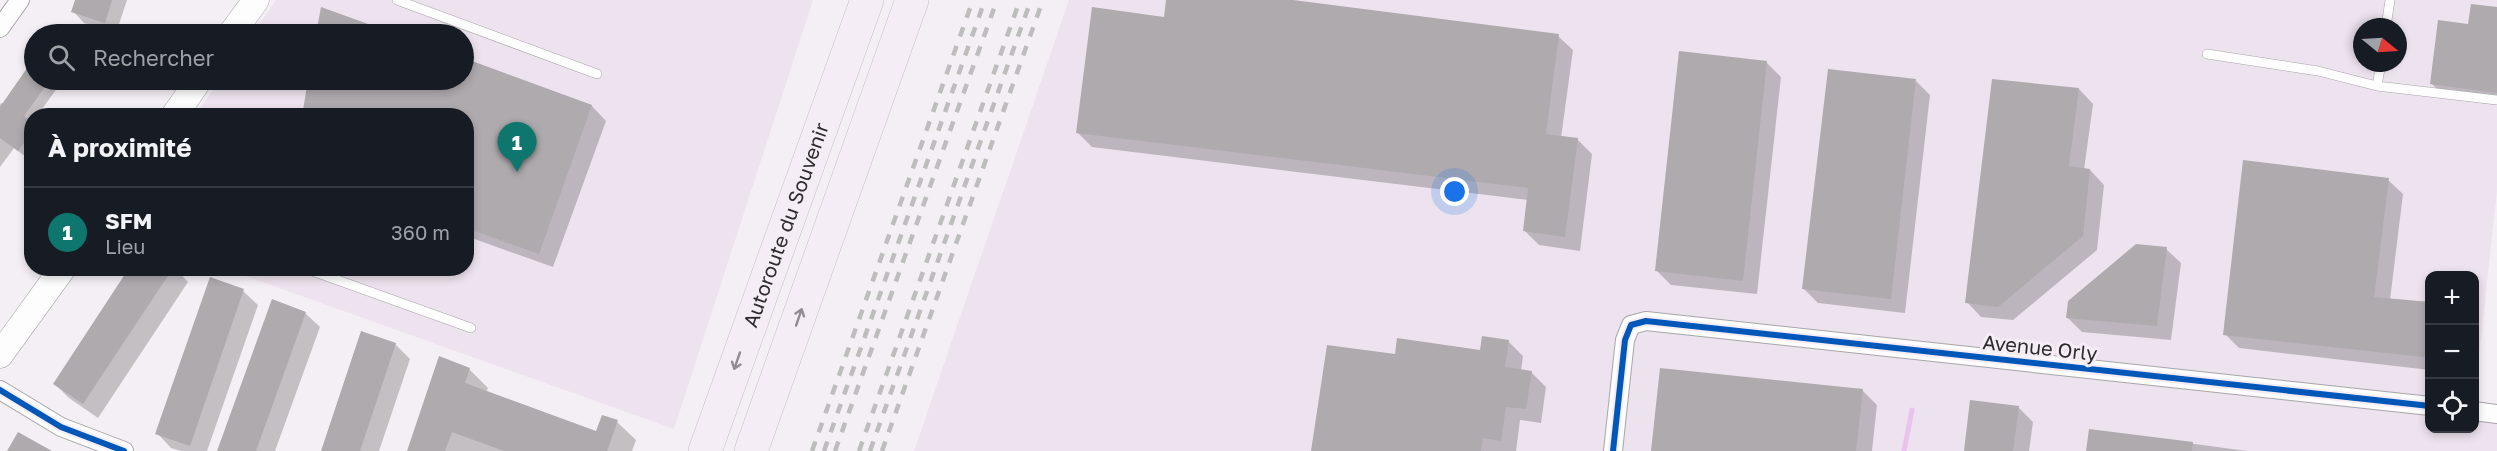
<!DOCTYPE html>
<html lang="fr">
<head>
<meta charset="utf-8">
<style>
  :root { --surface:#171b24; --page:#242831; --text:#f1f3f6; --muted:#9ea1a6; --line:#363941; --accent:#0f766e }
  body { margin:0; font-family:"Golos Text",sans-serif; background:var(--page); color:var(--text) }
  .controls { position:absolute; right:18px; bottom:18px; display:grid; overflow:hidden; border-radius:12px; box-shadow:0 3px 9px #0003 }
  .controls button { width:54px; height:54px; display:grid; place-items:center; padding:0; border:0; border-bottom:2px solid var(--line); background:var(--surface); color:var(--text); font:30px sans-serif }
  .compass { position:absolute; left:2353px; top:18px; width:54px; height:54px; border-radius:50%; background:var(--surface); box-shadow:0 3px 9px #0003; rotate:108deg }
  .you { position:absolute; left:1455px; top:192px; width:21px; height:21px; margin:-15px; border:4px solid #fff; border-radius:50%; background:#1a73e8; box-shadow:0 0 0 9px #1a73e833 }
  .badge { display:grid; place-items:center; width:39px; height:39px; border-radius:50%; background:var(--accent); color:#fff; font-size:20px; font-weight:700 }
  .pin { position:absolute; translate:-50% -50px; filter:drop-shadow(0 2px 3px #0008) }
  .pin::after { content:''; position:absolute; top:32px; width:21px; height:18px; background:inherit; clip-path:polygon(0 0,100% 0,50% 100%) }
  .list { margin:0; padding:0; list-style:none }
  h2 { display:flex; justify-content:space-between; align-items:center; height:78px; margin:0; padding:0 24px; font-size:26px }
  h2 small { font-size:20px; font-weight:400; color:var(--muted) }
  .list li { display:grid; grid-template-columns:39px 1fr auto; gap:18px; align-items:center; box-sizing:border-box; height:90px; padding:0 24px; border-top:2px solid var(--line) }
  .list b { display:block; font-size:22px; white-space:nowrap }
  .list p { margin:0; font-size:20px; white-space:nowrap; color:var(--muted) }
  .list em { font-size:20px; font-style:normal; color:var(--muted) }
  .icon { flex:none; width:33px; height:33px; fill:none; stroke:currentColor; stroke-width:2; stroke-linecap:round; stroke-linejoin:round }
  .map { position:relative; flex:none; width:2497px; height:451px; overflow:hidden }
  .search { position:absolute; background:var(--surface); box-shadow:0 3px 9px #0003; left:24px; top:24px; width:450px; height:66px; display:flex; align-items:center; gap:15px; box-sizing:border-box; padding:0 21px; border-radius:33px; color:var(--muted); font-size:22px }
  .panel { position:absolute; background:var(--surface); box-shadow:0 3px 9px #0003; left:24px; top:108px; width:450px; height:168px; border-radius:24px }
  .map>svg:first-child { display:block }
  .built { fill:#ede3ee; fill-rule:evenodd }
  .shadow { fill:#0003 }
  .lines { fill:none; stroke-linecap:round; stroke-linejoin:round }
  .stream { stroke:#eac2ee; stroke-width:5 }
  .building { fill:#aeaaae }
  .service-casing { stroke:#a8a5a9; stroke-width:10 }
  .minor-casing { stroke:#a8a5a9; stroke-width:20 }
  .secondary-casing { stroke:#a8a5a9; stroke-width:27 }
  .motorway-casing { stroke:#c8bfc9; stroke-width:34 }
  .service { stroke:#fdfdfd; stroke-width:9 }
  .minor { stroke:#fdfdfd; stroke-width:18 }
  .secondary { stroke:#fdfdfd; stroke-width:26 }
  .motorway { stroke:#f4edf5; stroke-width:33 }
  .rail { stroke:#bebdbe; stroke-width:4.5; stroke-dasharray:10 10; stroke-linecap:butt }
  .cycleway-casing { stroke:#f5edf6; stroke-width:10 }
  .cycleway { stroke:#0057b8; stroke-width:6 }
  .oneway { stroke:#918c92 }
  .labels { text-anchor:middle; stroke-width:6; stroke-linejoin:round; paint-order:stroke }
  .street-label { font-size:20px; fill:#2e2b2e; stroke:#f5edf6 }
</style>
</head>
<body>
<div class="map">
<svg width="2497" height="451" viewBox="0 0 2497 451">
  <rect width="100%" height="100%" fill="#f4eff4"/>
  <!-- built -->
  <path class="built" d="M276,0H813L674,429L226,269L466,268V116H195L220,80H464V34H252Z
    M1069,0H2497V191L2475,393L2474,276H2430V428H2474L2475,402L2497,405V451H914ZM2362,27H2398V63H2362Z"/>
  <!-- shadow -->
  <path class="shadow" d="M77,0H127L116,33L84,23L73,11Z
    M1167,0H1281L1558,36L1573,50L1561,138L1578,140L1592,154L1580,251L1539,245L1524,230L1528,200L1092,147L1077,132L1165,18Z
    M322,9L393,34H318Z
    M2497,9V105L2446,98L2432,84L2470,26Z
    M68,24L82,34H55L60,28L66,32Z
    M464,60L592,106L606,121L553,267L466,236V116H304L310,80H464Z
    M34,62V80H63L37,116H32V150L26,157L14,148L0,167V105L1,103L4,104Z
    M1766,62L1781,77L1757,294L1671,285L1656,270Z
    M1916,81L1930,95L1905,313L1818,303L1804,289Z
    M2079,89L2093,104L2084,170H2090L2104,185L2097,250L2013,320L1981,317L1967,302Z
    M2388,180L2403,194L2390,300L2430,305V370L2239,348L2225,334Z
    M2166,249L2181,263L2171,340L2082,332L2068,318Z
    M131,268H175L188,282L98,418L69,398L55,384Z
    M243,291L258,305L207,451H181L171,448L157,433Z
    M305,313L320,327L275,451H218Z
    M1508,341L1523,356L1521,371L1531,372L1546,387L1541,423L1520,420L1516,451H1313L1396,356L1481,352Z
    M395,344L410,359L379,451H323Z
    M469,369L488,388L486,393L597,433L617,422L636,440L632,451H409Z
    M1862,390L1877,405L1872,451H1653Z
    M2018,407L2033,422L2029,451H1965Z
    M2091,430L2247,451H2088Z"/>
  <g class="lines">
    <!-- stream -->
    <path class="stream" d="M1904,451L1912,410"/>
  </g>
  <!-- building -->
  <path class="building" d="M75,0H112L105,23L71,12Z
    M1166,0H1293L1559,34L1546,134L1578,138L1565,237L1523,231L1528,188L1076,133L1092,7L1164,17Z
    M2471,4L2497,7V93L2430,84L2438,20L2468,24Z
    M321,7L393,33V34H316Z
    M1679,51L1767,61L1743,281L1655,271Z
    M34,58V80H50L24,116L32,122V132L18,151L0,138V107Z
    M464,58L592,105L539,254L466,228V116H302L308,80H464Z
    M1828,69L1916,79L1891,299L1802,289Z
    M1992,79L2079,88L2069,166L2090,169L2083,236L1998,307L1965,303Z
    M2243,160L2389,178L2374,297L2430,302V351L2423,357L2223,335Z
    M2136,244L2167,247L2157,326L2066,318L2068,301Z
    M129,268H173L83,404L53,384Z
    M210,277L244,289L190,446L155,434Z
    M272,299L306,312L256,451H217Z
    M361,331L396,343L360,451H321Z
    M1482,336L1509,340L1505,367L1532,371L1526,409L1506,407L1501,441L1483,438L1481,451H1311L1327,345L1395,354L1397,338L1480,350Z
    M439,356L470,368L465,383L596,431L602,415L618,420L607,451H504L452,432L445,451H407Z
    M1660,368L1863,389L1856,451H1651Z
    M1970,400L2019,406L2013,451H1964Z
    M2089,429L2193,442L2192,451H2086Z
    M18,432L52,451H7Z"/>
  <g class="lines">
    <!-- service casing -->
    <g class="service-casing">
      <path id="service" d="M397,0L597,74
        M2386,27L2390,0
        M2207,54L2318,71L2377,86L2497,100
        M2377,86L2381,63
        M304,268L471,328"/>
    </g>
    <!-- minor casing -->
    <g class="minor-casing">
      <path id="minor" d="M0,28L20,0
        M0,390L61,427L124,451
        M2474,411L2497,414
        M1613,451L1625,340L1631,325L1646,321L2430,406"/>
    </g>
    <!-- secondary casing -->
    <g class="secondary-casing">
      <path id="secondary" d="M231,34L256,0
        M174,116L199,80
        M0,355L63,268"/>
    </g>
    <!-- motorway casing -->
    <g class="motorway-casing">
      <g id="motorway">
        <path id="s1" d="M705,451L867,0"/>
        <path d="M751,451L912,0"/>
      </g>
    </g>
    <!-- service -->
    <use href="#service" class="service"/>
    <!-- minor -->
    <use href="#minor" class="minor"/>
    <!-- secondary -->
    <use href="#secondary" class="secondary"/>
    <!-- motorway -->
    <use href="#motorway" class="motorway"/>
    <!-- rail -->
    <path class="rail" d="M812,451L973,0
      M824,451L985,0
      M835,451L997,0
      M859,451L1020,0
      M870,451L1031,0
      M882,451L1043,0"/>
    <!-- cycleway casing -->
    <g class="cycleway-casing">
      <path id="cycleway" d="M0,390L61,427L124,451
        M1613,451L1625,340L1631,325L1646,321L2430,406"/>
    </g>
    <!-- cycleway -->
    <use href="#cycleway" class="cycleway"/>
  </g>
  <!-- one-way arrows -->
  <defs><path id="oneway-shaft" d="M-6 0H5M1.5-3L5.5 0L1.5 3" fill="none" stroke-width="1.6" stroke-linecap="round" stroke-linejoin="round" transform="scale(1.5)"/></defs>
  <g class="oneway">
    <use href="#oneway-shaft" transform="translate(799 317) rotate(-71)"/>
    <use href="#oneway-shaft" transform="translate(737 361) rotate(109)"/>
  </g>
  <g class="labels">
    <!-- street labels -->
    <g class="street-label">
      <text dy="7" stroke="none"><textPath href="#s1" startOffset="240">Autoroute du Souvenir</textPath></text>
      <text transform="translate(2040 348) rotate(6)" y="7">Avenue Orly</text>
    </g>
  </g>
</svg>
<div class="controls">
<button>+</button>
<button>−</button>
<button><svg class="icon" aria-label="locate" viewBox="0 0 24 24"><circle cx="12" cy="12" r="6"/><path d="M12 2v4M12 18v4M2 12h4M18 12h4"/></svg></button>
</div>
<svg class="compass" viewBox="-18 -18 36 36"><path d="M0-13l5 13h-10z" fill="#e53935"/><path d="M0 13l5-13h-10z" fill="#9ea1a6"/></svg>
<div class="you"></div>
<div class="pin badge" style="left:517px;top:172px">1</div>
<div class="search"><svg class="icon" aria-label="search" viewBox="0 0 24 24"><circle cx="10" cy="10" r="6"/><path d="M15 15l6 6"/></svg>Rechercher</div>
<section class="panel">
<h2>À proximité<small></small></h2>
<ul class="list">
<li><span class="badge">1</span><div><b>SFM</b><p>Lieu</p></div><em>360 m</em></li>
</ul>
</section>
</div>
</body>
</html>
